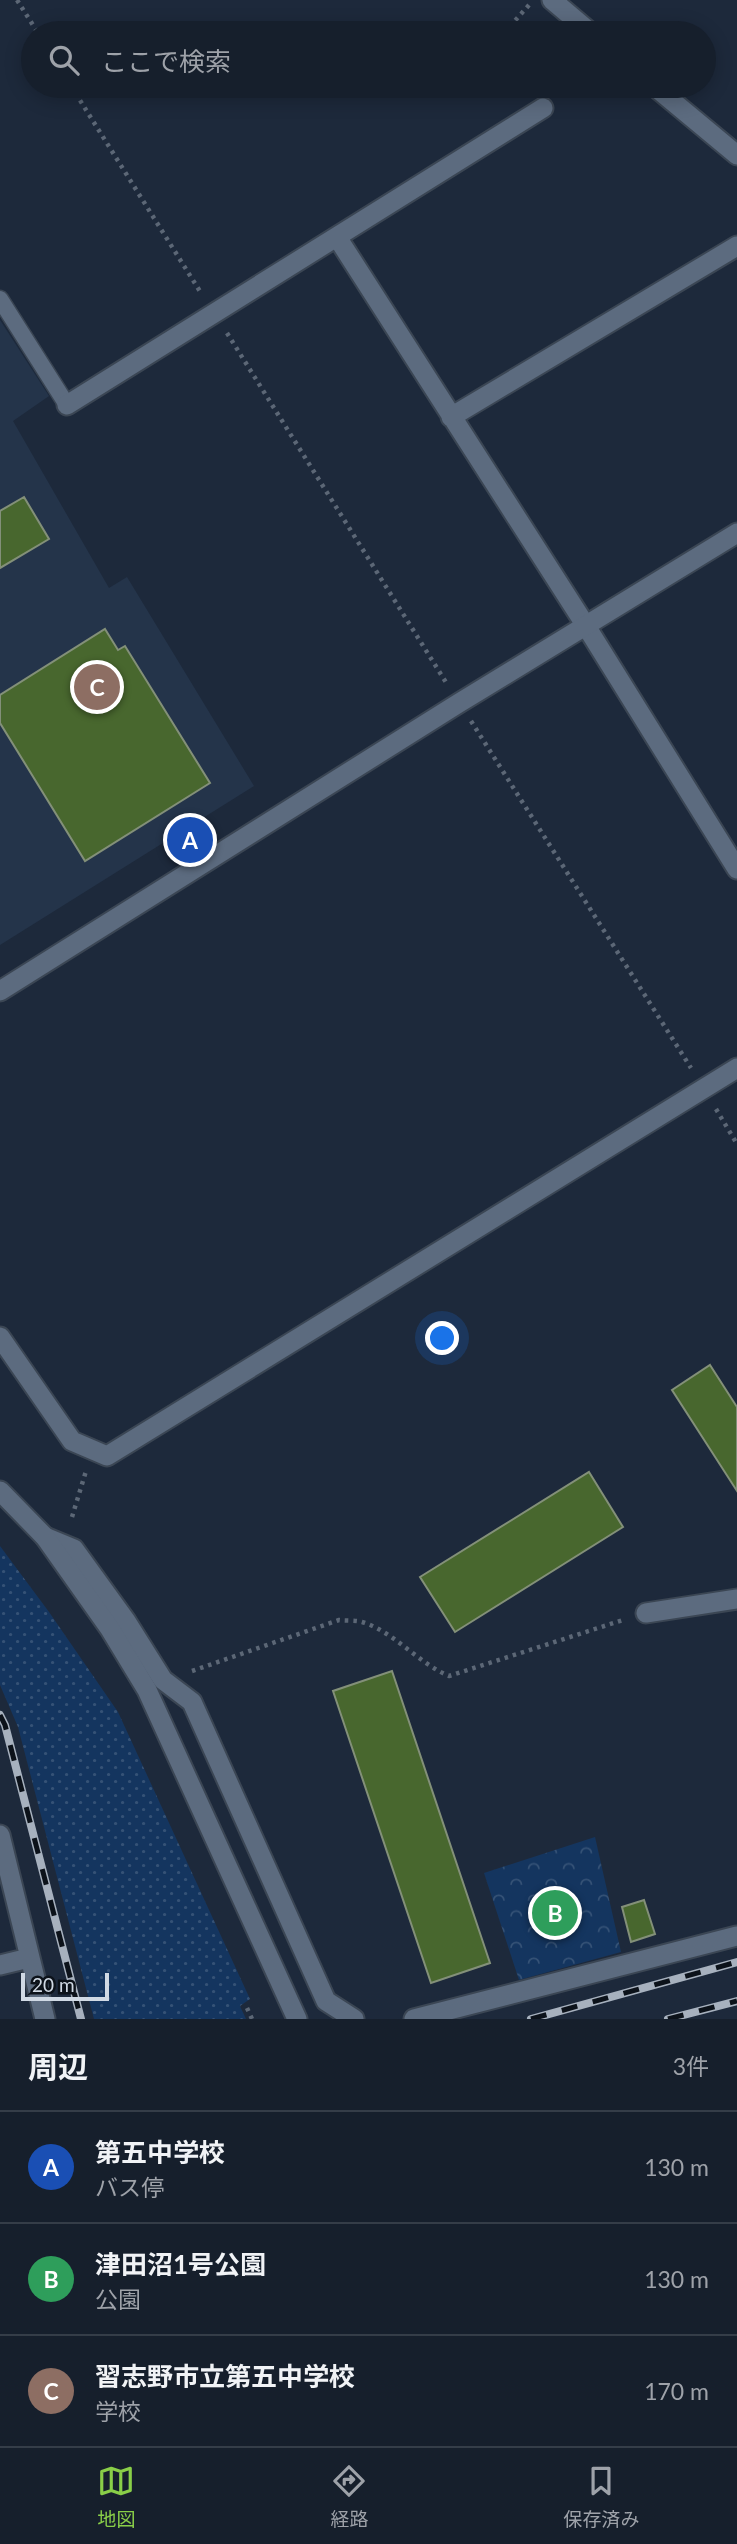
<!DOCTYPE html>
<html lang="ja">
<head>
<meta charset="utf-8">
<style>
  :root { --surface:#161f2c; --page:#232c38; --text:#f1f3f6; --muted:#9ea2a9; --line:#353d48; --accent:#89ce48 }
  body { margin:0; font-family:Lato,"Noto Sans JP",sans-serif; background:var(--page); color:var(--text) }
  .scale { position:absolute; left:21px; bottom:18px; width:88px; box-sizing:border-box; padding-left:7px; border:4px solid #d0d9e4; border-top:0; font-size:19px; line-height:24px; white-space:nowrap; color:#d0d9e4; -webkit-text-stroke:5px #0c121a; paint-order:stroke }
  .you { position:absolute; left:443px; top:1339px; width:24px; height:24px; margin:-18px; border:5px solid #fff; border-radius:50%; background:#1a73e8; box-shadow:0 0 0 10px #1a73e833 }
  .badge { display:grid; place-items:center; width:46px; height:46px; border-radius:50%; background:var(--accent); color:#fff; font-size:23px; font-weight:700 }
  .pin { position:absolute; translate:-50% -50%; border:4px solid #fff; box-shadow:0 2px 7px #0006 }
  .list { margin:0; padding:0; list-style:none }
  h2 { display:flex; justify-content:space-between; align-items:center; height:91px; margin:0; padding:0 28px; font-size:30px }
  h2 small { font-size:23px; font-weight:400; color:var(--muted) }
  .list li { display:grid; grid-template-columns:46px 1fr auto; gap:21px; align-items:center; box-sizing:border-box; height:112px; padding:0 28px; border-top:2px solid var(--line) }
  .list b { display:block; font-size:26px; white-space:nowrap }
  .list p { margin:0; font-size:23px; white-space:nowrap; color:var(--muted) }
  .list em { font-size:23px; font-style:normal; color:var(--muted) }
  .icon { flex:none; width:38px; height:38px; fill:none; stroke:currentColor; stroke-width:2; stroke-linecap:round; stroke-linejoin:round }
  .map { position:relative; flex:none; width:737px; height:2019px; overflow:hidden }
  .search { position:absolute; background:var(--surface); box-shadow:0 4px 18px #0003; left:21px; right:21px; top:21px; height:77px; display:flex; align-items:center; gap:18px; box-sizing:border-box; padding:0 24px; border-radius:38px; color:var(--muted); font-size:26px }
  .sheet { height:427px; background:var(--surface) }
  nav { display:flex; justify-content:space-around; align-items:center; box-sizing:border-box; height:98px; border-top:2px solid var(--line); background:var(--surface); font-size:19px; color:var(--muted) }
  nav a { display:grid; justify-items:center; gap:4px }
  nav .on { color:var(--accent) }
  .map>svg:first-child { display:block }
  .built { fill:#24344a }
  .grass { fill:url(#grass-dots) }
  .park { fill:url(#park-crowns) }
  .building { fill:#48672e; stroke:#839079; stroke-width:2 }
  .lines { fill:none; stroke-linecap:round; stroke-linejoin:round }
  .service-casing { stroke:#3b4654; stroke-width:19 }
  .minor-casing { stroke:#3b4654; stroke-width:23 }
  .tertiary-casing { stroke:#3b4654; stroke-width:23 }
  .path { stroke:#5c6776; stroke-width:4.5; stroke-dasharray:3.5 5; stroke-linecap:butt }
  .service { stroke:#5c6b7f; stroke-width:16 }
  .minor { stroke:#5c6b7f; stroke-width:19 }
  .tertiary { stroke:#5c6b7f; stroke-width:19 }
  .rail-casing { stroke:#a7b1be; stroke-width:8 }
  .rail { stroke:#0c121a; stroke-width:5; stroke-dasharray:16; stroke-linecap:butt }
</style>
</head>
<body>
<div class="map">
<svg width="737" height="2019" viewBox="0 0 737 2019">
  <defs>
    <pattern id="grass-dots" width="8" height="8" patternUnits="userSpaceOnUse" patternTransform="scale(1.75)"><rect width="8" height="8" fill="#14355f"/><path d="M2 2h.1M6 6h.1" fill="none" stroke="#355276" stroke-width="1.8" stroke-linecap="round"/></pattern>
    <pattern id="park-crowns" width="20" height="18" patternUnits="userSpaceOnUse" patternTransform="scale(1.75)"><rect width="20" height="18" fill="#14355f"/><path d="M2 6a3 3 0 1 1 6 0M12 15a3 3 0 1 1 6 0" fill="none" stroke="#355276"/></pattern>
  </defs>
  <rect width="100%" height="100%" fill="#1d293b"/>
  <!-- built -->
  <path class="built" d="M0,320L49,396L13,421L109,588L127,577L254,786L0,945Z"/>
  <!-- grass -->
  <path class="grass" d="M0,1546L49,1612L118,1712L250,1999L240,2006L246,2019H94L18,1727L0,1685Z"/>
  <!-- park -->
  <path class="park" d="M595,1837L621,1952L519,1980L484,1873Z"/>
  <!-- building -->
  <path class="building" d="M24,497L49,539L0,568V511Z
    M105,629L118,650L125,646L210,783L85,861L0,723V695Z
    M710,1365L737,1407V1491L672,1390Z
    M589,1472L623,1527L455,1632L420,1577Z
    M392,1671L490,1963L431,1983L333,1691Z
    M644,1900L655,1934L631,1942L622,1907Z"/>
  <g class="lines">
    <!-- service casing -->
    <g class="service-casing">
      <path id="service" d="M0,299L67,405"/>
    </g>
    <!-- minor casing -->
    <g class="minor-casing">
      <path id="minor" d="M552,0L591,33
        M654,86L737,155
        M337,237L586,626L737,869
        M67,405L543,108
        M451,417L737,246
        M0,1337L72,1441L107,1456L737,1068
        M45,1537L74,1549L126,1621L163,1680L192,1702L326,2001L354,2019
        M646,1613L737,1599
        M0,1835L45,2019
        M0,1965L29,1958
        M414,2019L737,1936"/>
    </g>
    <!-- tertiary casing -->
    <g class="tertiary-casing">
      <path id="tertiary" d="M0,991L459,703L737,533
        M0,1491L45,1537L110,1629L147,1690L297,2019"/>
    </g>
    <!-- path -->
    <path class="path" d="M17,0L38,33
      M504,33L529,5
      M71,86L201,293
      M227,333L447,684
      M471,721L691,1068
      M716,1109L737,1144
      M72,1517L86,1471
      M192,1671L339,1620C346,1621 355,1620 362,1622C393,1631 418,1663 449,1676L626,1619
      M247,2008L252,2019"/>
    <!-- service -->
    <use href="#service" class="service"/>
    <!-- minor -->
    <use href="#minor" class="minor"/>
    <!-- tertiary -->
    <use href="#tertiary" class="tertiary"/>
    <!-- rail casing -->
    <g class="rail-casing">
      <path id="rail" d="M0,1715L5,1725L81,2019
        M531,2019L737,1962
        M668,2019L737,2001"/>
    </g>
    <!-- rail -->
    <use href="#rail" class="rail"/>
  </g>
</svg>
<div class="scale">20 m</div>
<div class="you"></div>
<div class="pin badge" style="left:190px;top:840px;background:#1a4fb4">A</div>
<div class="pin badge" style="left:555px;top:1913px;background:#2e9e5b">B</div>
<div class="pin badge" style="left:97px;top:687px;background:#8d6e63">C</div>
<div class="search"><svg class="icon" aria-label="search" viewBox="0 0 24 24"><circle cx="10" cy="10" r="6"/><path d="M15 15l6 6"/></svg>ここで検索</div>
</div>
<section class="sheet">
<h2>周辺<small>3件</small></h2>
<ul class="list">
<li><span class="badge" style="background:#1a4fb4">A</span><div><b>第五中学校</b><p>バス停</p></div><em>130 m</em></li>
<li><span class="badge" style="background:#2e9e5b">B</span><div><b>津田沼1号公園</b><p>公園</p></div><em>130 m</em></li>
<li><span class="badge" style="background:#8d6e63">C</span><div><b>習志野市立第五中学校</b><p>学校</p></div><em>170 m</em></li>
</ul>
</section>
<nav>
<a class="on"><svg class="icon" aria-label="map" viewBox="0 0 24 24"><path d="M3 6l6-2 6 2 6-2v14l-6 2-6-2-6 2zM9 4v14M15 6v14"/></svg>地図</a>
<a><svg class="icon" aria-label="directions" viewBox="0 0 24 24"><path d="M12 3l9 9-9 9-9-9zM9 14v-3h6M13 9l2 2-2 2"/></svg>経路</a>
<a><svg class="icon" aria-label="saved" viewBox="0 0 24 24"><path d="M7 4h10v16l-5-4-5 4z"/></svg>保存済み</a>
</nav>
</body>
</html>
